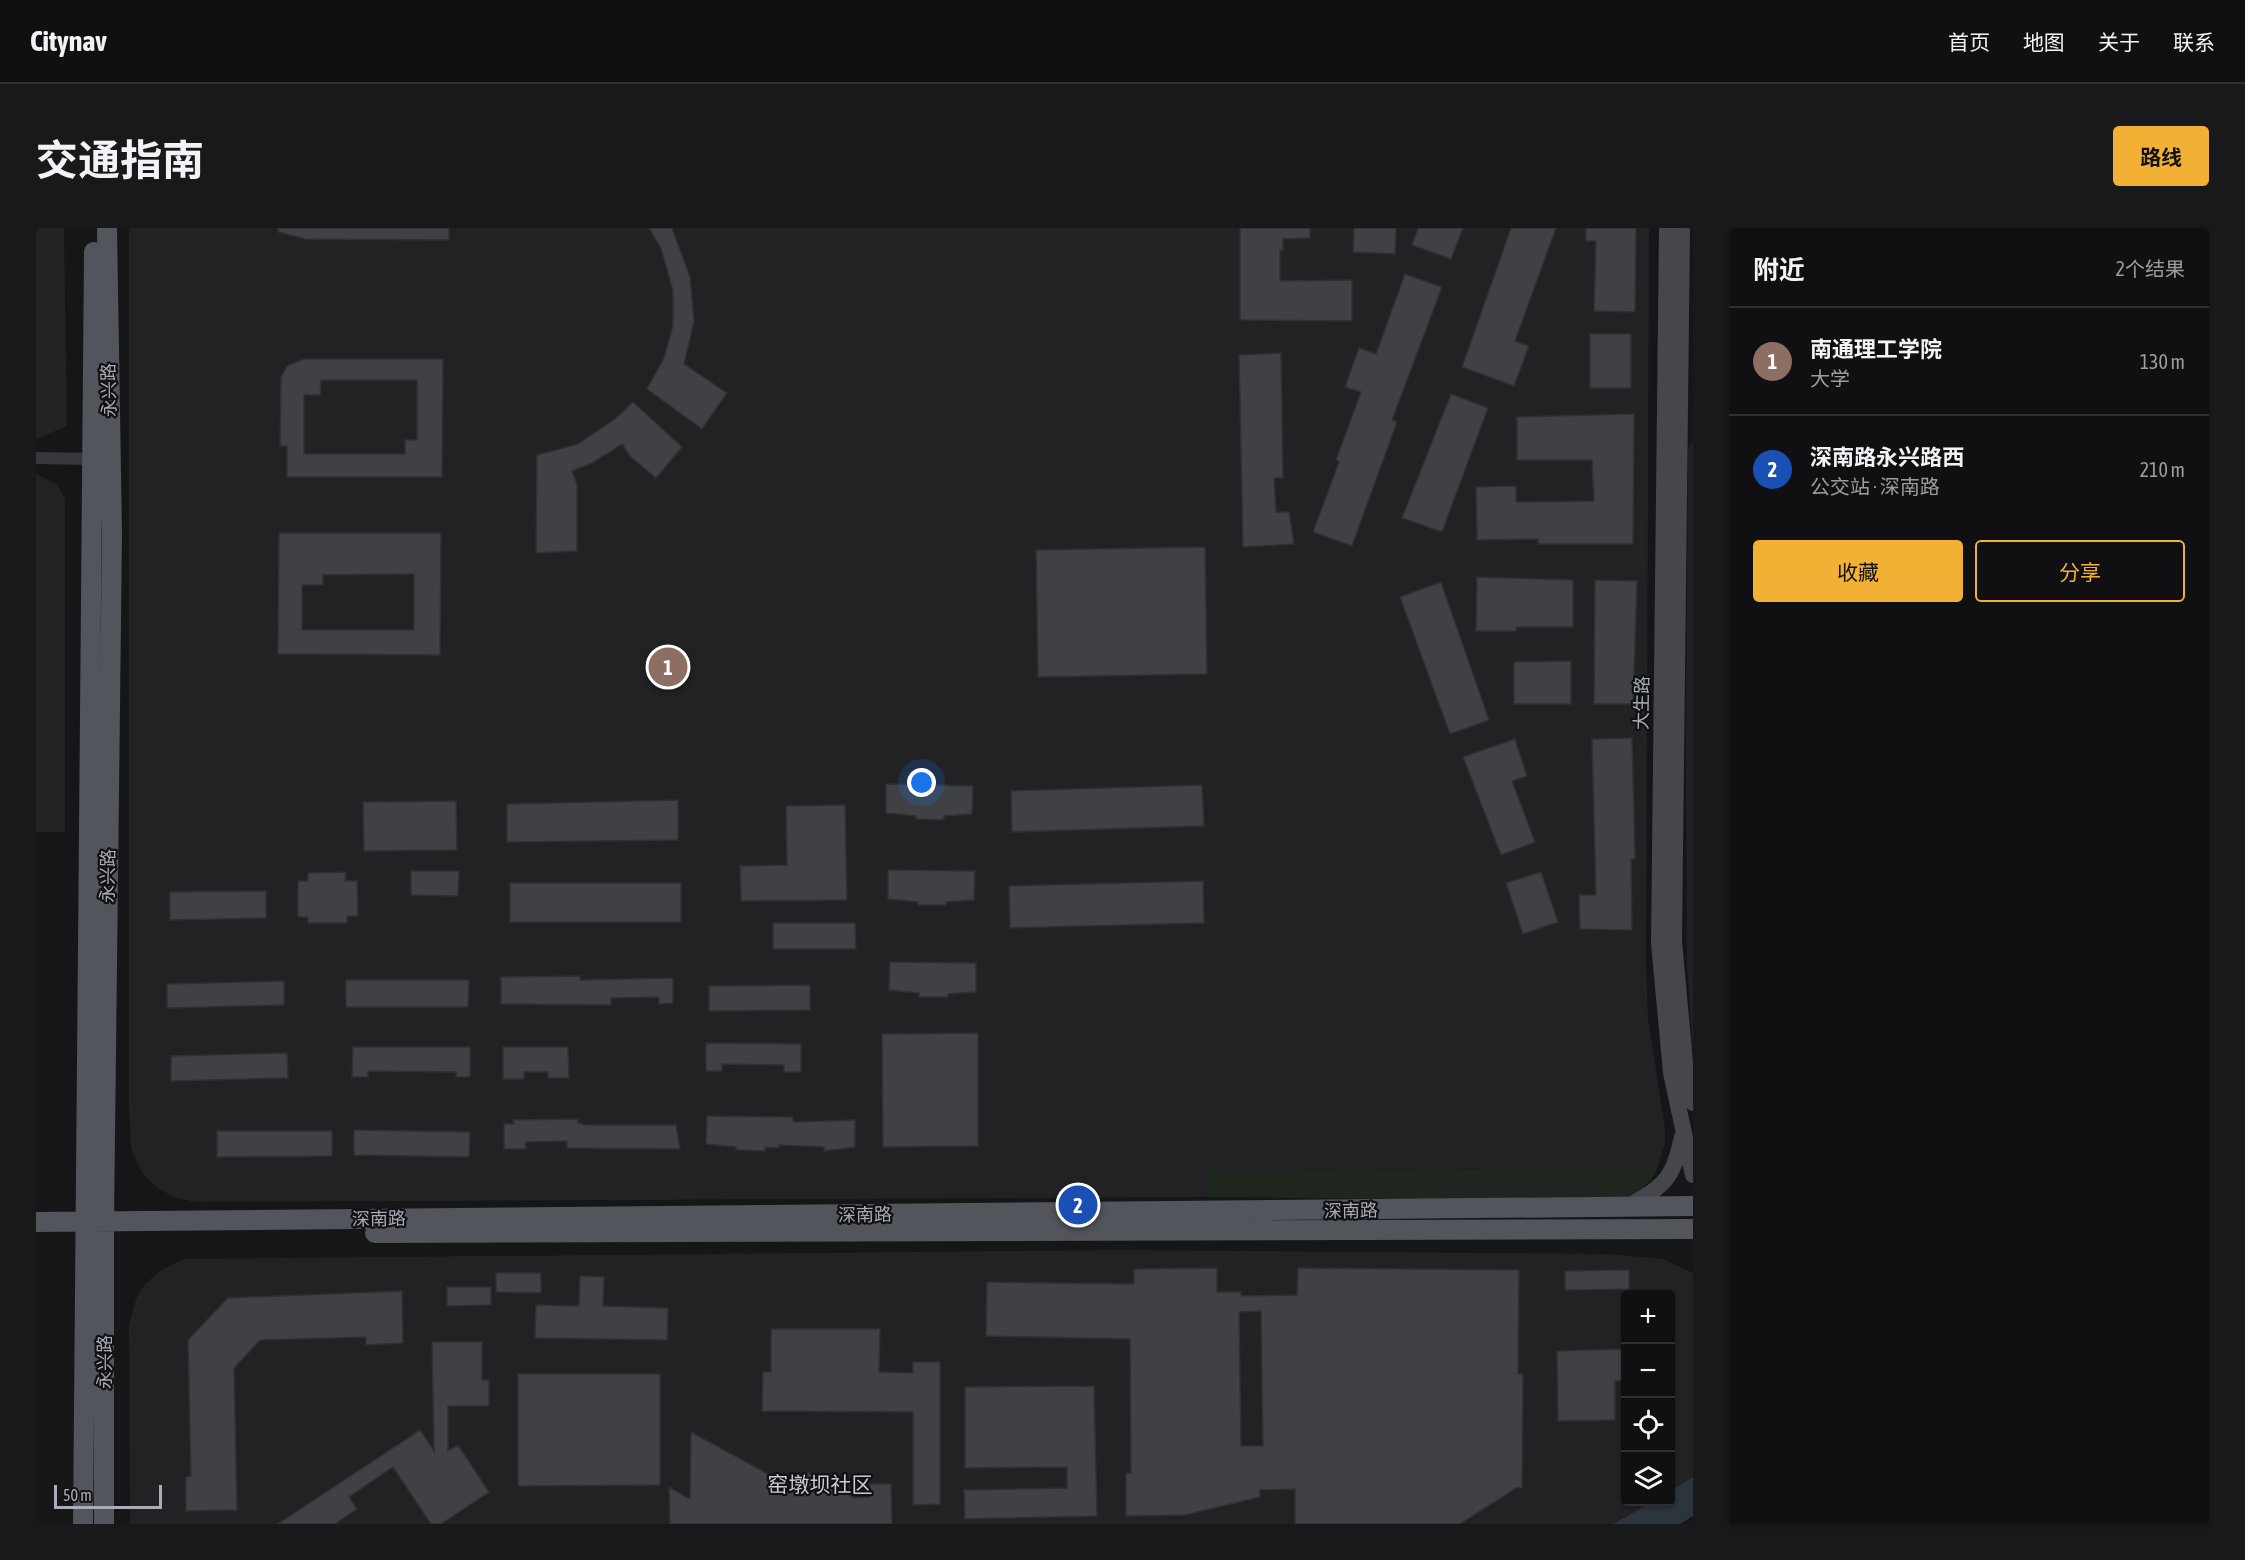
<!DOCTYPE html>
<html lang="zh">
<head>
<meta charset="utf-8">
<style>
  :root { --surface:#101012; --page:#19191b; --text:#f1f3f6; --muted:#9c9d9f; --line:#303032; --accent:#f2b134 }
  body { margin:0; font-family:"Asap Condensed","Noto Sans SC",sans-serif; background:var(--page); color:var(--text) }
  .controls { position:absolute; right:18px; bottom:18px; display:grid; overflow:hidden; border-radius:6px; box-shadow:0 2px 4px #0004 }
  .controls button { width:54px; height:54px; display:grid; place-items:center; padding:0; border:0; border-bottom:2px solid var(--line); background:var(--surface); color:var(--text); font:30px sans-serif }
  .scale { position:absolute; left:18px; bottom:15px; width:108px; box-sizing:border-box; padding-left:6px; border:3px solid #a8adb8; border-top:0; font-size:16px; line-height:21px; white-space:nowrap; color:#a8adb8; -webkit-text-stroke:4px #111113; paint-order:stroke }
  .you { position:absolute; left:886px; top:555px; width:21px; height:21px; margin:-15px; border:4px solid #fff; border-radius:50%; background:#1a73e8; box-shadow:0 0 0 9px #1a73e833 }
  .badge { display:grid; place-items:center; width:39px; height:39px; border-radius:50%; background:var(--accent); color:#fff; font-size:20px; font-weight:700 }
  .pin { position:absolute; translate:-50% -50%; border:3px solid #fff; box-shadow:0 2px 6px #0006 }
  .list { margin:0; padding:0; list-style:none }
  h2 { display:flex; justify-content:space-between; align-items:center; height:78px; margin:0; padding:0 24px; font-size:26px }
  h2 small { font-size:20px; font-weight:400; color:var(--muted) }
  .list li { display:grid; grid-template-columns:39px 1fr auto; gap:18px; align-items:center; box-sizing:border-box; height:108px; padding:0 24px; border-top:2px solid var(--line) }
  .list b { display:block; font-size:22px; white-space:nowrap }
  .list p { margin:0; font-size:20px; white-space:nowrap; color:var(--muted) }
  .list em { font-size:20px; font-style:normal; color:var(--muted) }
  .actions { display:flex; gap:12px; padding:18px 24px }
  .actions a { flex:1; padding:14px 0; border:2px solid var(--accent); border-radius:6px; text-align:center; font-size:21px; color:var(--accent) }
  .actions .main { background:var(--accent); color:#111 }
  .icon { flex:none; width:33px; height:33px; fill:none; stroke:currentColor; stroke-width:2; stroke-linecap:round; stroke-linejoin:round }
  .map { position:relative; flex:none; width:1657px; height:1296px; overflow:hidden; border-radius:6px }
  header { display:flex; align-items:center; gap:36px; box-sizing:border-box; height:84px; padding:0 30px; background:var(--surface); border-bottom:2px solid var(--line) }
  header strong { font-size:28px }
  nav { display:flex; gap:33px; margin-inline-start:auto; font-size:21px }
  .intro { display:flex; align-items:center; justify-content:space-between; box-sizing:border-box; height:144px; padding:0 36px }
  h1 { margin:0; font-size:42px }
  .button { padding:15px 27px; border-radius:6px; background:var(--accent); color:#111; font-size:21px; font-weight:700 }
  main { display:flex; gap:36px; padding:0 36px }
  aside { flex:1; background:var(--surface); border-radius:6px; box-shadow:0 2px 4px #0004 }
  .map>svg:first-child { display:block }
  .built { fill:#222225 }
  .green { fill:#1e261f }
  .water { fill:#2c353c }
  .building { fill:#404145; stroke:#303034; stroke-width:1.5; fill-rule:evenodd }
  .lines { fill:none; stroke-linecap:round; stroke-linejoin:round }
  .street { stroke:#37383d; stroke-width:12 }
  .secondary { stroke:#45474d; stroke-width:16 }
  .primary { stroke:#53555c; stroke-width:20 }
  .labels { text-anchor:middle; stroke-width:4.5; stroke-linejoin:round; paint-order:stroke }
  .street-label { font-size:18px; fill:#a8adb8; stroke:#111113 }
  .quarter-label { font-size:21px; fill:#c9ccd4; stroke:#111113 }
</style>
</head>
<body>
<header>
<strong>Citynav</strong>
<nav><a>首页</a><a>地图</a><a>关于</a><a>联系</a></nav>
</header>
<div class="intro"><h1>交通指南</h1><a class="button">路线</a></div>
<main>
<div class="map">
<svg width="1657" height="1296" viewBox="0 0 1657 1296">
  <rect width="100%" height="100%" fill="#161618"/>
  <!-- built -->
  <path class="built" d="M0,0H28L31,198L0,211Z
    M93,0H1613L1610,734L1612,791L1629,900V916L1622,938L1170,944L1169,969L159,974L138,969L123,961L106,945L95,921L93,877Z
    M1657,213V826L1651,734L1650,512L1652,221Z
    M0,246L21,256L29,271V604H0Z
    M1087,1022L1573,1026L1627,1031L1657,1045V1249L1635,1262L1634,1066H1590V1274H1616L1577,1296H94L93,1097L100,1071L109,1056L124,1043L147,1031Z"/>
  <!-- green -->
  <path class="green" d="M1622,938C1615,958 1597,968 1578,973L1169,969L1170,944Z"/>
  <!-- water -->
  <path class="water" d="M1657,1249V1288L1644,1296H1577L1616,1274H1634L1635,1262Z"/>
  <!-- building -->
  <path class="building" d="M242,0H413V12L270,11L242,4Z
    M613,0H636L654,49L658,94L648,136L691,165L666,201L611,161L628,130L637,97V63L625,20Z
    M1204,0H1274V10L1247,11V22H1244V53L1316,52V93L1204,92Z
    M1318,0H1360L1359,26L1317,24Z
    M1382,0H1427L1415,31L1376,17Z
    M1475,0H1520L1479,113L1493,118L1478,158L1426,139Z
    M1550,0H1600L1599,84L1558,83L1560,13H1550Z
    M1369,46L1406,59L1356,192L1361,194L1316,318L1277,304L1303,234L1300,232L1325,164L1309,159L1323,120L1340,126Z
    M1554,106H1595V160H1554Z
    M1245,125L1247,250H1238L1240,284H1253L1258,316L1207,319L1203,127Z
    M268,131H407L406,249H251V218H244L245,149L251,138ZM285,152H381V212H369V226H268V167H284Z
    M1415,166L1452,180L1406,304L1366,290Z
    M597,174L646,219L620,250L594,228L586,216L556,235L536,243L541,256V323L500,325L501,227L542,216L580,190Z
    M1598,186L1597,316H1502V311L1441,312L1440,259L1480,258V274L1558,273L1556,232H1481V189Z
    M243,305H405L404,427L242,426ZM378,346V402H266V357H287V347Z
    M1169,319L1171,446L1002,449L1000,322Z
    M1441,349L1537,352V399H1480V403H1440Z
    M1559,352L1601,353L1597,476H1558Z
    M1405,354L1453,492L1414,506L1364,369Z
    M1535,433V476H1478V434Z
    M1596,510L1599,631H1595L1596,702L1544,701L1543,667H1560L1556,511Z
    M1479,511L1491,548L1476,553L1499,614L1465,627L1427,529Z
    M850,556L937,558L936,586L908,588V592L880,591V588L850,585Z
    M1166,557L1168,598L976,604L975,563Z
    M642,572V612L471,614V576Z
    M420,573L421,622L328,623L327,574Z
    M809,577L811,672L705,673L704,638L751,637L750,578Z
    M852,642L939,643L938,672L910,674V677H882V674L852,671Z
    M375,643H423L422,668L375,667Z
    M310,644L309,653H321L322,688H311V695H272V689H262V653H272V645Z
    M1505,644L1522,694L1487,706L1470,655Z
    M1167,653L1168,695L974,700L973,658Z
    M474,655H645V694H474Z
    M230,663V690L134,692V664Z
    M737,695H819L820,721H737Z
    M854,734L940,735V764L912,766V769H883V765L853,762Z
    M544,748V752L637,750V775L623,776V769L575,770V777L465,776V749Z
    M310,752H433L432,779H310Z
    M248,753V777L131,780V756Z
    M774,757V782L673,783V758Z
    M942,805V918L847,919L846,806Z
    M670,815L765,816V844H748V837L686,836V843H670Z
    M317,819H434V849H420V844L332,843V849H316Z
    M467,819H532L533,850H512V844H488V851H467Z
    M251,825L252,850L135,853V828Z
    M671,888L757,889V894L819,892V919L788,923V919L743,917V920L729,919V923L700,922V919L670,916Z
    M542,891V895L550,897H640L644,921L531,920V913L489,914L490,921H468V896H478L477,892Z
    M318,902L434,904L433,929L318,927Z
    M181,903H296V928L181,929Z
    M1181,1040V1064H1205V1068L1261,1067L1262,1040L1483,1042L1482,1146H1487L1486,1260H1480L1424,1296H1259V1261L1224,1262V1269L1149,1287L1090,1288V1245H1095L1094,1111L950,1108L951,1054L1098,1056V1041ZM1225,1083L1227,1218H1205L1203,1084Z
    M1593,1042V1061L1529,1062V1043Z
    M460,1045H505V1065L460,1064Z
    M544,1048L568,1049L567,1078L632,1080L631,1112L499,1110L500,1077L543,1078Z
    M411,1059H455V1077L411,1078Z
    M366,1063L367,1115L330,1117V1109L224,1112L198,1140L201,1282L150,1283V1249L155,1248L152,1112L192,1070Z
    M735,1101H844L843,1144L877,1145V1134H904V1276L877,1277V1184L726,1183L727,1144H735Z
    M396,1114H446V1152H453V1178H412V1223L422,1217L453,1264L405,1296H395L357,1239L313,1269L321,1281L299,1296H242L384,1202L398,1223Z
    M1589,1121L1590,1153H1579V1192L1522,1193L1521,1123Z
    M482,1146H624V1257L482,1258Z
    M1058,1158L1061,1288L929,1291L928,1262L1031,1260V1239L929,1240V1159Z
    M655,1204L761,1262L772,1244L818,1270L834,1269V1256H855L856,1296H634L633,1259L654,1271Z"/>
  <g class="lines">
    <!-- street -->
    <path class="street" d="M0,230L60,231"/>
    <!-- secondary -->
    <path class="secondary" d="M1631,0L1623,715L1635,845L1657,947
      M1646,0L1638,713L1650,845L1657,875
      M1591,979C1629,957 1636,953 1646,909"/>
    <!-- primary -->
    <path class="primary" d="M0,994L1657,978
      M339,1005L1657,1001
      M47,1296L58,24
      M68,1296V994L76,306L71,0"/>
  </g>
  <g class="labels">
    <!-- street labels -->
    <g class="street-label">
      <text transform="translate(73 162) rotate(-91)" y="6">永兴路</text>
      <text transform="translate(1606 475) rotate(-89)" y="6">大生路</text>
      <text transform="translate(72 648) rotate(-89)" y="6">永兴路</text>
      <text transform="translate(1315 983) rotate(-1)" y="6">深南路</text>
      <text transform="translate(829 987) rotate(-1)" y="6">深南路</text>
      <text transform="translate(343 991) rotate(-1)" y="6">深南路</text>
      <text transform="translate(69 1134) rotate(-90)" y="6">永兴路</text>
    </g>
    <!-- quarter labels -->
    <g class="quarter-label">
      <text x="784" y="1264">窑墩坝社区</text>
    </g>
  </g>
</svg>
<div class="controls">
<button>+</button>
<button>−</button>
<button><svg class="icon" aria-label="locate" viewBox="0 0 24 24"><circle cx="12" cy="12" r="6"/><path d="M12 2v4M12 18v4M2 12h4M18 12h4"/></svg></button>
<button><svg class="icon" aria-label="layers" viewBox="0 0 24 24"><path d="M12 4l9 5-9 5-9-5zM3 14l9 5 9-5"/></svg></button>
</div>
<div class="scale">50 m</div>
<div class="you"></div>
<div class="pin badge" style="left:632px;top:439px;background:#8d6e63">1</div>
<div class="pin badge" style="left:1042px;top:977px;background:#1a4fb4">2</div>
</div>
<aside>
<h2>附近<small>2个结果</small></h2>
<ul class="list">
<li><span class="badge" style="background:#8d6e63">1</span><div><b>南通理工学院</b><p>大学</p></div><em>130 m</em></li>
<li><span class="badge" style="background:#1a4fb4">2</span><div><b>深南路永兴路西</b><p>公交站 · 深南路</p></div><em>210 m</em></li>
</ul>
<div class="actions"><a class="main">收藏</a><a>分享</a></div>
</aside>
</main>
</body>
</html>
